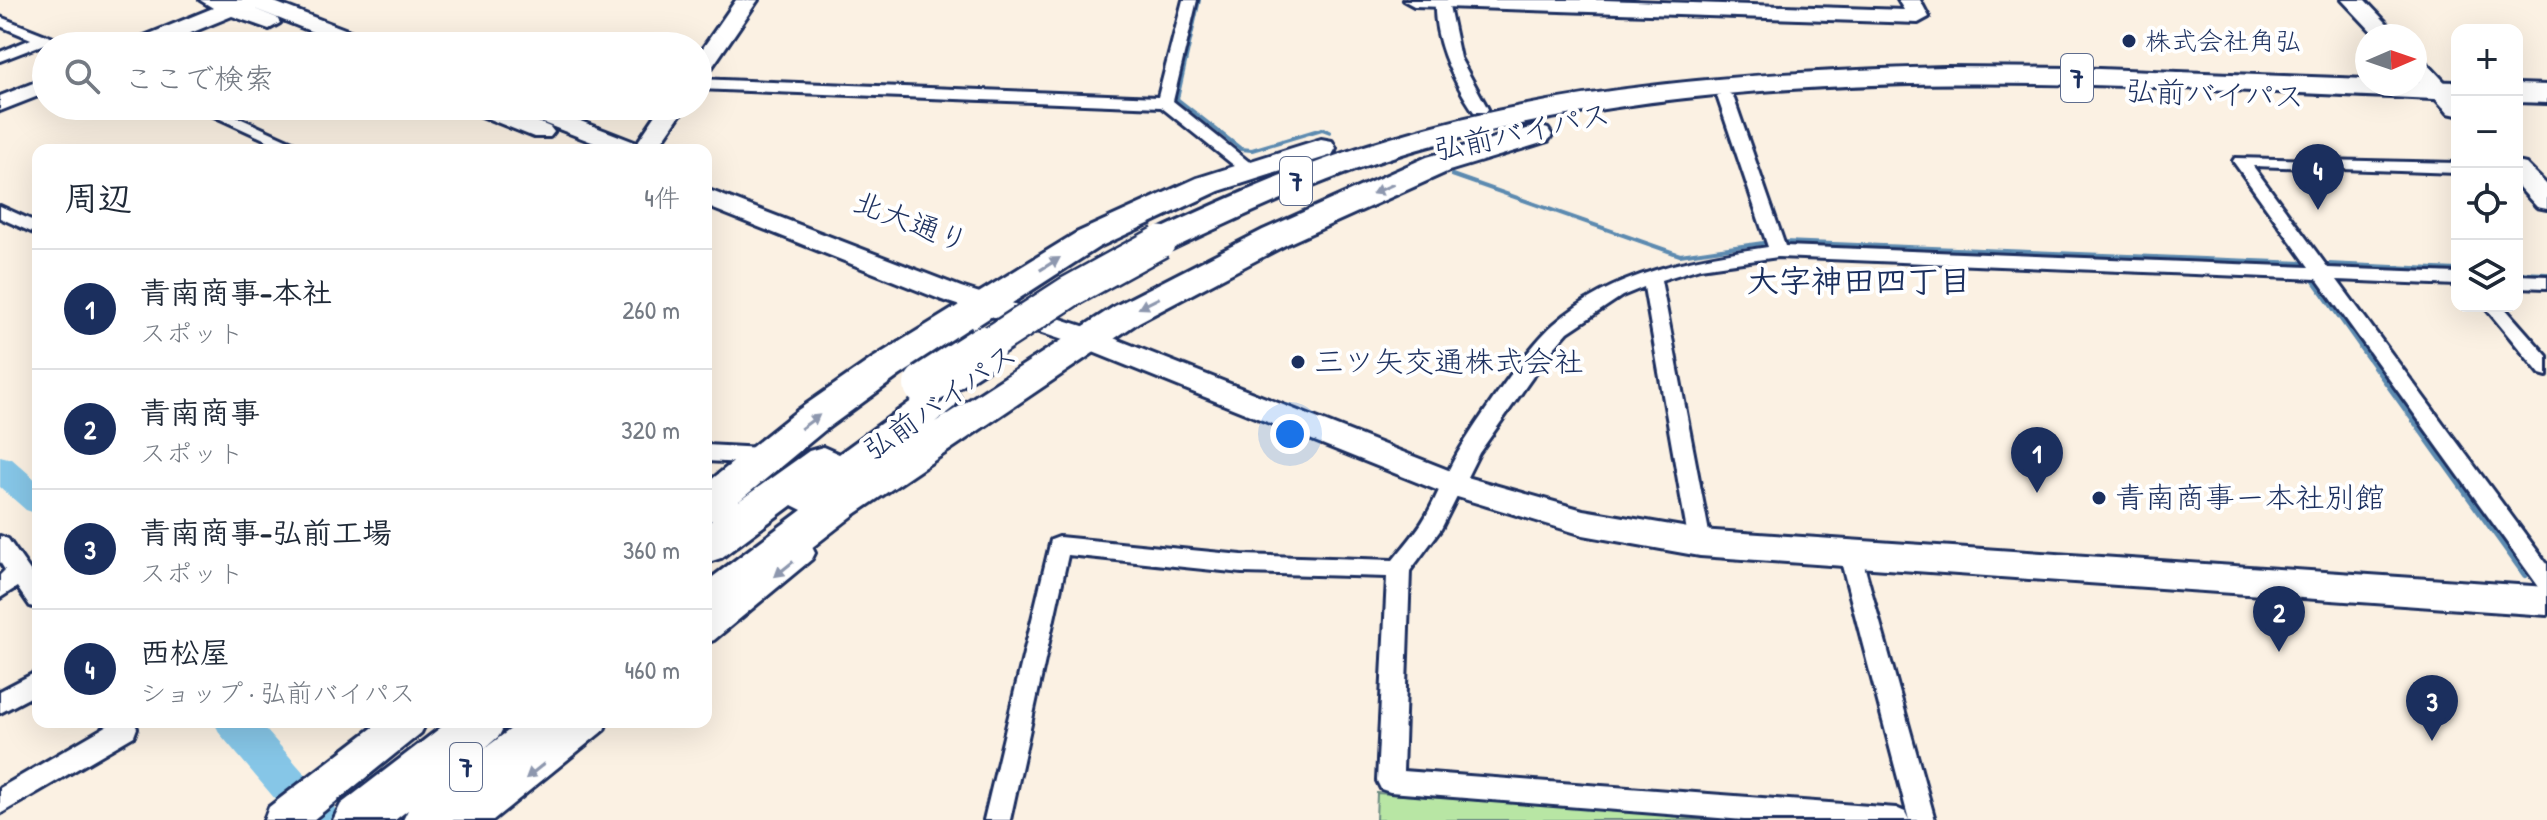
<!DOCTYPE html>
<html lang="ja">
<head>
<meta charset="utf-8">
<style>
  :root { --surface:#fff; --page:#f6f6f7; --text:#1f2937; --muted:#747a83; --line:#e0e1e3; --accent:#1b2f5e }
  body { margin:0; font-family:"Patrick Hand","Klee One",sans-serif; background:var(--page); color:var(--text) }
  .controls { position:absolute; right:24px; top:24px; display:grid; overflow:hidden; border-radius:16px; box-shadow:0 8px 32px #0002 }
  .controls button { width:72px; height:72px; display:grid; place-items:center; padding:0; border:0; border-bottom:2px solid var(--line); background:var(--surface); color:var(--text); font:40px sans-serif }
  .compass { position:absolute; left:2355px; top:24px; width:72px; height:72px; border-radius:50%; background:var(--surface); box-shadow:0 8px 32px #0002; rotate:88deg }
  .you { position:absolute; left:1290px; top:434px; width:28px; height:28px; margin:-20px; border:6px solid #fff; border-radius:50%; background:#1a73e8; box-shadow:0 0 0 12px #1a73e833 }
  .badge { display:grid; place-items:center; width:52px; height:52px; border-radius:50%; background:var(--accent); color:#fff; font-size:26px; font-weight:700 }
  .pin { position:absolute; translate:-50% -66px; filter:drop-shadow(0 2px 4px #0008) }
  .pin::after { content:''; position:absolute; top:42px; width:28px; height:24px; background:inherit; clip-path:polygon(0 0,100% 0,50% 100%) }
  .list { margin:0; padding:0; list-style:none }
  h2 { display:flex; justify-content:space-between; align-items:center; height:104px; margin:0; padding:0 32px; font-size:34px }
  h2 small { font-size:26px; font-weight:400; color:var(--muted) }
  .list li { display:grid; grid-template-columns:52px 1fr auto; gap:24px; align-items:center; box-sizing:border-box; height:120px; padding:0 32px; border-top:2px solid var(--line) }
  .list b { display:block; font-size:30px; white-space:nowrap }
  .list p { margin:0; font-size:26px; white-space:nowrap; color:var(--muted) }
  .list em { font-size:26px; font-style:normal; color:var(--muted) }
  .icon { flex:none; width:44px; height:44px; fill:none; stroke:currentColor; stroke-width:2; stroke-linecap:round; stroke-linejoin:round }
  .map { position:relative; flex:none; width:2547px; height:820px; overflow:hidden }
  .search { position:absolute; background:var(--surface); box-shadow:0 8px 32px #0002; left:32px; top:32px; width:680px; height:88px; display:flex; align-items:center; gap:20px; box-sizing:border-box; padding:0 28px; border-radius:44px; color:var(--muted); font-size:30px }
  .panel { position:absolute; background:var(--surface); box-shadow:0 8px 32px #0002; left:32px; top:144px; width:680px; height:584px; border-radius:16px }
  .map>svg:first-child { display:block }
  .green { fill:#b8e6a4; stroke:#6a8a81; stroke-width:2 }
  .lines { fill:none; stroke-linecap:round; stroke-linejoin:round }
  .stream-far1 { stroke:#5b8ab0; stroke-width:4 }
  .stream { stroke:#5b8ab0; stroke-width:6 }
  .river { fill:#86c6e7; fill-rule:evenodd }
  .street-casing { stroke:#1b2f5e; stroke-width:6 }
  .secondary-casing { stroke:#1b2f5e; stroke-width:6 }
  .primary-casing { stroke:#1b2f5e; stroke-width:6 }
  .highway-casing { stroke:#1b2f5e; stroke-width:6 }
  .street { fill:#fff; fill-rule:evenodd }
  .secondary { fill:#fff; fill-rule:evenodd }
  .primary { fill:#fff; fill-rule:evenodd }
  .highway { fill:#fff; fill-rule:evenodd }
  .highway-bridge-far1-casing { stroke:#1b2f5e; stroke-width:36; stroke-linecap:butt }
  .highway-bridge-casing { stroke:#1b2f5e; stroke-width:48; stroke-linecap:butt }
  .highway-bridge-far1 { stroke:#fff; stroke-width:31 }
  .highway-bridge { stroke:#fff; stroke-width:42 }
  .oneway { fill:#8d97ae }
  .poi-dot { fill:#1b2f5e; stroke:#fff; stroke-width:3 }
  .labels { text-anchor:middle; stroke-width:8; stroke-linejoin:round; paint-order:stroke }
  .far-poi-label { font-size:26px; fill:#1b2f5e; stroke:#fff; text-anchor:start }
  .shield { fill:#fff; stroke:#5f6d8e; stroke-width:2 }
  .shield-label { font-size:28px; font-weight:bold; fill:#1b2f5e }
  .street-label { font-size:30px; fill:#1b2f5e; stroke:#fff }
  .poi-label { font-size:30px; fill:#1b2f5e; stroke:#fff; text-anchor:start }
  .neighbourhood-label { font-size:32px; font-weight:bold; fill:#1b2f5e; stroke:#fff }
</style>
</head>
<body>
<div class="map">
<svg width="2547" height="820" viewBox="0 0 2547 820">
  <rect width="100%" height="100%" fill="#fbf1e3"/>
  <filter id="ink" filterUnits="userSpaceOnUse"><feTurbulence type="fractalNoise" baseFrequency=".0125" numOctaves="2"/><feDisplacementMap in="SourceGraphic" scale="16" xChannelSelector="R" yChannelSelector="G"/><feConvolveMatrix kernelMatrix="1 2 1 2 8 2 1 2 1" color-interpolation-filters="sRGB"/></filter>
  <g filter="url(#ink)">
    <!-- green -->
    <path class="green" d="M1377,793L1746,820H1376Z"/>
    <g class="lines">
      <!-- stream-far1 -->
      <path class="stream-far1" d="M1199,0L1177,99L1241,149L1252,150L1322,129L1330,132
        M1452,175L1680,255L1763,243
        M1784,242L2303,263
        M2328,264L2457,270
        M2517,273L2547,274
        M2313,280L2362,349"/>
      <!-- stream -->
      <path class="stream" d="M2361,347L2525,575"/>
      <!-- river -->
      <path class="river" d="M0,456L12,459L38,482V514L26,510L0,487Z
        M214,722H259L334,807L340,820H293L220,734Z"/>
      <!-- street casing -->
      <g class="street-casing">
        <path id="street" d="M1183,0H1197L1173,101L1253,165L1255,168L1253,171H1241L1161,107L698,89V79L1158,97Z
          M1435,0L1448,1L1460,58L1488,109L1486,112H1474C1452,79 1433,40 1435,0Z
          M0,17L66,43L68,46L44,44L0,61V52L31,39L0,26Z
          M1725,91L1733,96L1785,246L2309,267L2233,161L2235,158L2457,163V173L2253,166L2328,268L2457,273V285L2337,280L2547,564V590L2539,587L2317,279L1778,257L1700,268L1661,280L1711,543L1708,549L1700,552L1692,549L1689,543L1644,287L1622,296L1568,332L1548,355L1479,453L1441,529L1410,571L1403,771L1896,808L1905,812L1909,820H1744L1390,792L1381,789L1377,781L1387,577L1242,573L1068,555L1010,820H984L1051,540L1059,537L1242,555L1393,560C1404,546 1417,532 1426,516C1439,493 1448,468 1462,446C1483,413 1526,349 1554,324C1613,272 1693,258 1768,247L1717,96Z
          M192,106H213L310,150H288Z
          M0,206L38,223V235L0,218Z
          M2517,275L2547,276V288L2517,287Z
          M2484,306H2503L2547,356V376L2540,374Z
          M706,445L762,448L769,451L772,456L769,461L762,464L706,461Z
          M0,536L8,539L38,582V609L30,606L17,587L0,598V575L5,570L0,562Z
          M804,544L812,547L815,553L812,559L714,640L706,643V620L796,547Z
          M1850,545L1858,548L1861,554L1935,820H1909L1839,554L1842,548Z
          M38,671V693L0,713V691Z
          M109,722H134L137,728L134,736L0,814V788L110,724Z
          M577,722H607L604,730L493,820H461L465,812Z"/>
      </g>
      <!-- secondary casing -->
      <g class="secondary-casing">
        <path id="secondary" d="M200,0H269L376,41L379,46H348L250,7L277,18L280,23L269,29L232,16L159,46H129L132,41L213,8Z
          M736,0H758L706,76L698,78V55Z
          M1403,0H1603L1904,10L1898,0H1920L1929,17L1918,23L1414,6Z
          M2342,0H2365L2399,36H2376Z
          M2415,57L2423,59L2457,95V107H2443L2415,77Z
          M46,78V93L0,111V96Z
          M465,106H498L550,127L554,132L550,137H534L469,111Z
          M509,106H542L637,143L662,106H686L656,150H612L513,111Z
          M706,189L961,287L1083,326L1466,477L1583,510L1700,530L2547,587V615L1700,556L1583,535L1444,493L1063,340L942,300L706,206Z
          M380,722H426L421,733L313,820H264L269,807Z"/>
      </g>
      <!-- primary casing -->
      <g class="primary-casing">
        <path id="primary" d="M2451,95L2457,96V115L2448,113L2439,102L2442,97Z
          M2517,162L2526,164L2547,185V209L2537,207L2517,185Z"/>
      </g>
      <!-- highway casing -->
      <g class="highway-casing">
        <path id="highway" d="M1945,67L2073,68L2367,79V84H2415V81L2457,82V100C2120,87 1771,55 1441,143C1347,167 1259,208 1172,249L1160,252L1148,249L1143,242L1148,235C1227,198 1307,162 1391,138C1571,84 1758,72 1945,67Z
          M2517,84L2547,85V103L2517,102Z
          M1537,126L1548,129L1552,135L1548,141L1449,171L1287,244L1139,322L855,514L721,618L706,624V582L802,510L792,505L721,558L706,563V525L712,520L706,522V484L798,410L873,358L1076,233L1197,178L1321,139L1332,141L1336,148L1332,155L1219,191L1099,247L899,376L825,430L739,501L809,451L823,447L839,454L928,389L941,385L954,389L960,398L954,407L935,422L1115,306L1263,230L1427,157Z
          M448,722H506L499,736L484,749L520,722H578L571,736L466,820H403L408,810L395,820H333L341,804Z"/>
      </g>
      <!-- street -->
      <use href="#street" class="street"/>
      <!-- secondary -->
      <use href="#secondary" class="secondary"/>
      <!-- primary -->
      <use href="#primary" class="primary"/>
      <!-- highway -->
      <use href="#highway" class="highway"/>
      <!-- highway-bridge-far1 casing -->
      <g class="highway-bridge-far1-casing">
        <path id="highway-bridge-far1" d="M981,349L1069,292L1160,242"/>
      </g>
      <!-- highway-bridge casing -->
      <g class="highway-bridge-casing">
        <path id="highway-bridge" d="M925,385L984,347"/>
      </g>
      <!-- highway-bridge-far1 -->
      <use href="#highway-bridge-far1" class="highway-bridge-far1"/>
      <!-- highway-bridge -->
      <use href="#highway-bridge" class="highway-bridge"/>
    </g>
    <!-- one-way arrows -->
    <defs><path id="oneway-solid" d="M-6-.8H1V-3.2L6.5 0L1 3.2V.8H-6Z" transform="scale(2)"/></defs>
    <g class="oneway">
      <use href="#oneway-solid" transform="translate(1383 189) rotate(156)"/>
      <use href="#oneway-solid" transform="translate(1050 264) rotate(-32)"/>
      <use href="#oneway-solid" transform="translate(1149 303) rotate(153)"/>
      <use href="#oneway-solid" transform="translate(810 422) rotate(-36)"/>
      <use href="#oneway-solid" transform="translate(784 569) rotate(141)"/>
      <use href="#oneway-solid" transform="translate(535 771) rotate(141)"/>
    </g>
  </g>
  <!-- markers -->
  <g class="poi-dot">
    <circle cx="2129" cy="41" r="8"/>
    <circle cx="1298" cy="362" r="8"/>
    <circle cx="2099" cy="498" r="8"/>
  </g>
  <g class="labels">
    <!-- far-poi labels -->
    <g class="far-poi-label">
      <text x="2145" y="50">株式会社角弘</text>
    </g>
    <!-- shield labels -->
    <g class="shield">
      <rect x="2061" y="54" width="32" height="48" rx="6"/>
      <rect x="1280" y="157" width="32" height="48" rx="6"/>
      <rect x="450" y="743" width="32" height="48" rx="6"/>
    </g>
    <g class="shield-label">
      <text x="2077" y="88">7</text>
      <text x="1296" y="191">7</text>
      <text x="466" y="777">7</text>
    </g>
    <!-- street labels -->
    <g class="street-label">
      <text transform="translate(2215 94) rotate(2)" y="10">弘前バイパス</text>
      <text transform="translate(1522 132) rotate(-12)" y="10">弘前バイパス</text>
      <text transform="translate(911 222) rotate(21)" y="10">北大通り</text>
      <text transform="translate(940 402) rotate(-35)" y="10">弘前バイパス</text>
    </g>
    <!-- poi labels -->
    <g class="poi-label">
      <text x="1314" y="372">三ツ矢交通株式会社</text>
      <text x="2115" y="508">青南商事ー本社別館</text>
    </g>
    <!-- neighbourhood labels -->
    <g class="neighbourhood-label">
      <text x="1859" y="292">大字神田四丁目</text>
    </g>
  </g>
</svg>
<div class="controls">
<button>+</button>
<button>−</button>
<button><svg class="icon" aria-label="locate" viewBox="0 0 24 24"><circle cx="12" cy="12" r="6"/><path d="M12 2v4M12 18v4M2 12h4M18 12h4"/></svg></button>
<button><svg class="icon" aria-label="layers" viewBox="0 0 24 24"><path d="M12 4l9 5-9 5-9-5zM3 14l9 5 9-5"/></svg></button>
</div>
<svg class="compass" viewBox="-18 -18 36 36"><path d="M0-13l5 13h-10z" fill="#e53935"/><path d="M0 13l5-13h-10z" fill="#747a83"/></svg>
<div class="you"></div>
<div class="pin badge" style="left:2037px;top:493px">1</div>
<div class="pin badge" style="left:2279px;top:652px">2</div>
<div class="pin badge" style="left:2432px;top:741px">3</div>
<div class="pin badge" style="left:2318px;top:210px">4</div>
<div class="search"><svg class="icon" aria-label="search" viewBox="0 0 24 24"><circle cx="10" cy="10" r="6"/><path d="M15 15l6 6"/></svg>ここで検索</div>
<section class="panel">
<h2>周辺<small>4件</small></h2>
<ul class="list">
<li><span class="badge">1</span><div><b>青南商事-本社</b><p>スポット</p></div><em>260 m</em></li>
<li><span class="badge">2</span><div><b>青南商事</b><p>スポット</p></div><em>320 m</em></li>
<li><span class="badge">3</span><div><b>青南商事-弘前工場</b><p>スポット</p></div><em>360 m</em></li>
<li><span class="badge">4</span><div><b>西松屋</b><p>ショップ · 弘前バイパス</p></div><em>460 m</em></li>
</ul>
</section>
</div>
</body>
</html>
